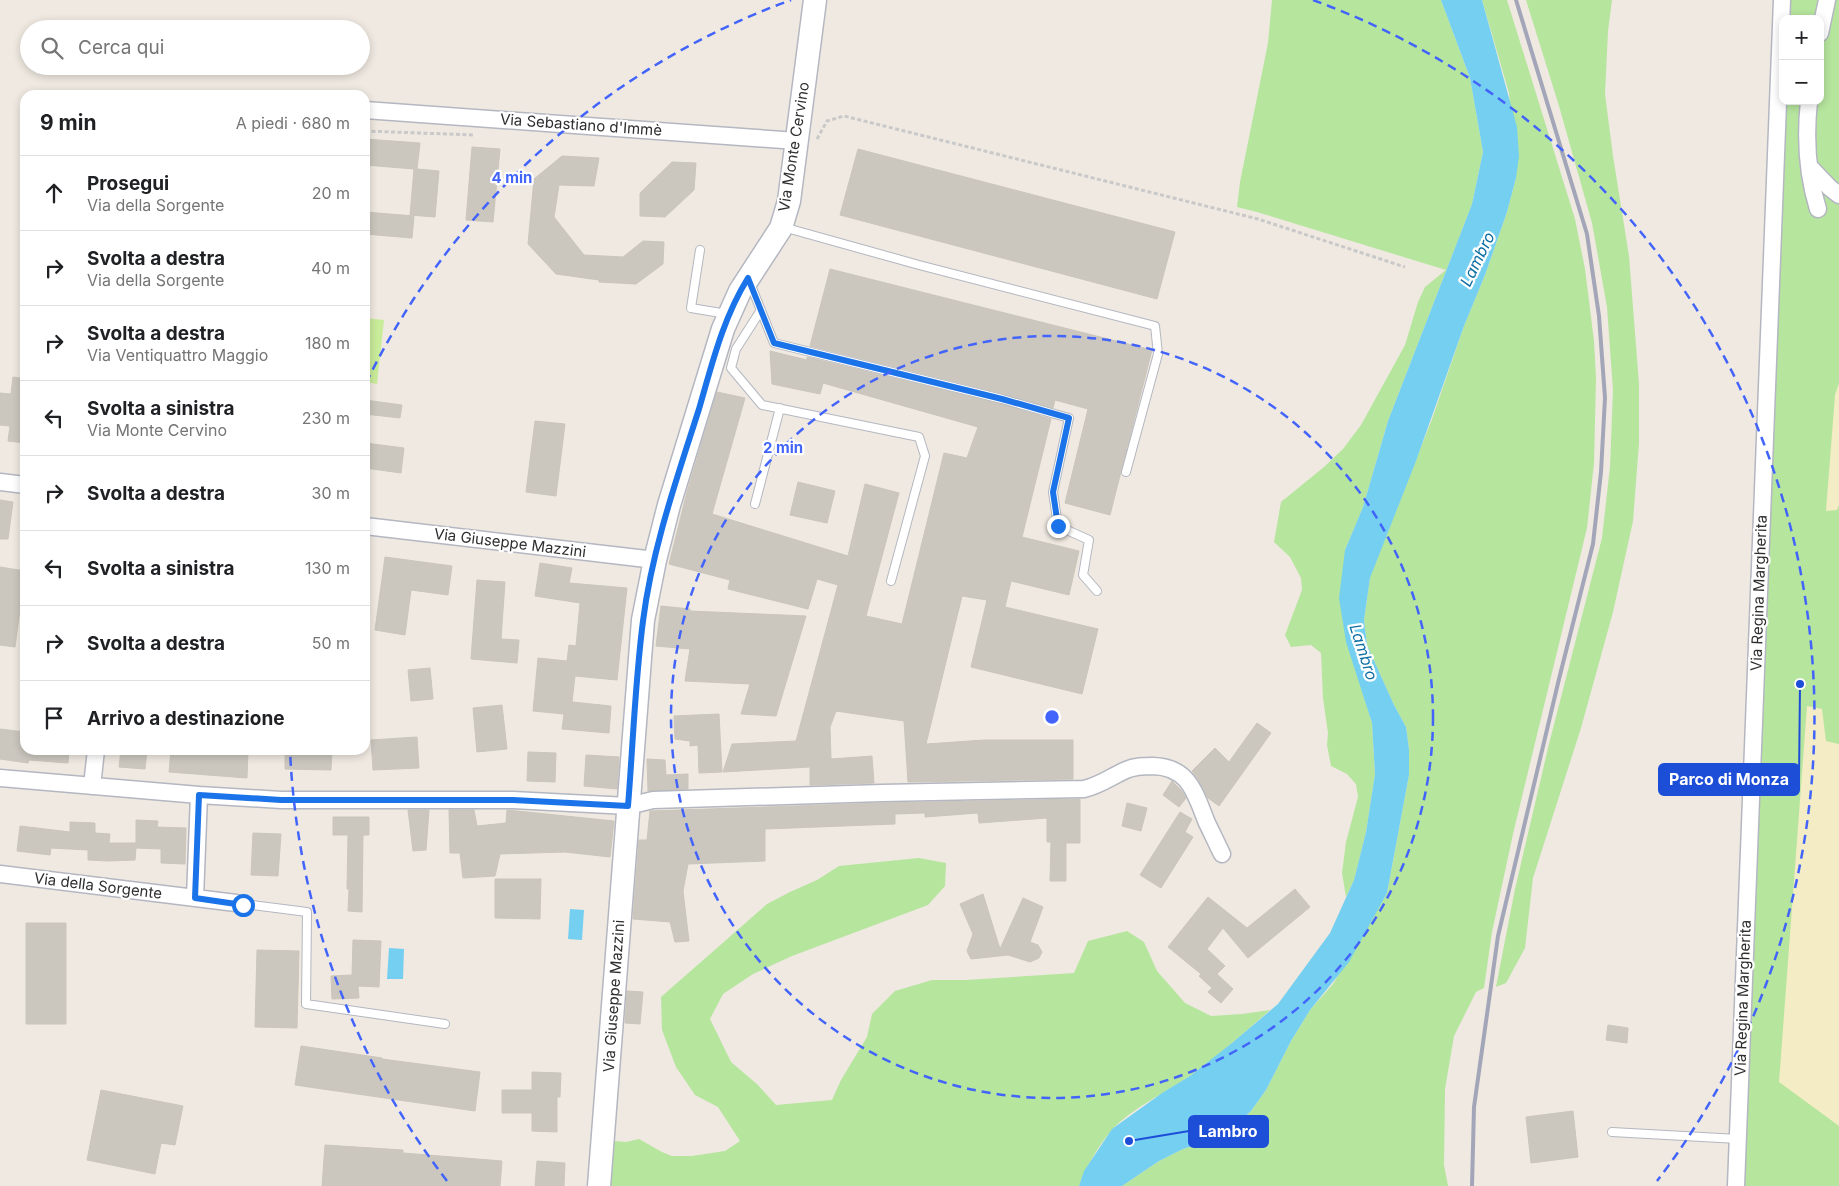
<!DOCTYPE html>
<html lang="it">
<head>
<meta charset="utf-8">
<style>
  :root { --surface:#fff; --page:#f6f6f6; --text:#202124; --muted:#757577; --line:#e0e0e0 }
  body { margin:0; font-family:Inter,sans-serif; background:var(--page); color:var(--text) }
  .controls { position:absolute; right:15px; top:15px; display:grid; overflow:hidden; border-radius:10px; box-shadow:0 2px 8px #0003 }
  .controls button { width:45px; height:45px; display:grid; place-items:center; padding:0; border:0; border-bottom:1px solid var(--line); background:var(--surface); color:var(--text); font:25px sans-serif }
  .stop { position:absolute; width:15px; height:15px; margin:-11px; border:4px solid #1a73e8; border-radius:50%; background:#fff }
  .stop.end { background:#1a73e8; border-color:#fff; box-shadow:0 1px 5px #0008 }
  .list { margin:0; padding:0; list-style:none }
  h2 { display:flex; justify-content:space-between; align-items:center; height:65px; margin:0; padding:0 20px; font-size:21px }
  h2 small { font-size:16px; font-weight:400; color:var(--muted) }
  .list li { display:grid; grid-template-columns:32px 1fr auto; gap:15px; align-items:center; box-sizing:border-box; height:75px; padding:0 20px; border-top:1px solid var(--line) }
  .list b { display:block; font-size:19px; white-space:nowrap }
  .list p { margin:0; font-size:16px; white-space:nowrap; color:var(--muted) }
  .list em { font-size:16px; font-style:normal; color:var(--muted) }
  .icon { flex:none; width:28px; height:28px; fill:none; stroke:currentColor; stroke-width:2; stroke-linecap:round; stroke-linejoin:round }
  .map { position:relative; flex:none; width:1839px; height:1186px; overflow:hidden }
  .search { position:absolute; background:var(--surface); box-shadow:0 2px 8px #0003; left:20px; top:20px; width:350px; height:55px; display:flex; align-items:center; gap:12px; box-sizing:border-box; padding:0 18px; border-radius:28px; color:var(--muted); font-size:19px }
  .panel { position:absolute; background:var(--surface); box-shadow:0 2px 8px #0003; left:20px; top:90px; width:350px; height:665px; border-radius:15px }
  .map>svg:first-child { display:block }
  .green { fill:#b6e59e }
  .sand { fill:#f3ecc5 }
  .pitch { fill:#c9ec9a }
  .water { fill:#75cff0 }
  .building { fill:#cbc7bf; stroke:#cbc5ba }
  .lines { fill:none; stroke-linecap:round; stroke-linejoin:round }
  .lane-casing { stroke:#b4b7c1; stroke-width:10 }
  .street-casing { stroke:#b4b7c1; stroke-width:19 }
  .secondary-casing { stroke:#b4b7c1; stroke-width:25 }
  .path { stroke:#c9c9c9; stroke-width:3; stroke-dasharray:4 2.5; stroke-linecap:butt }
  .lane { stroke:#fff; stroke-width:8 }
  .street { stroke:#fff; stroke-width:16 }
  .secondary { stroke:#fff; stroke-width:22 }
  .rail { stroke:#a3a6b8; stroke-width:4 }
  .route { stroke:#1a73e8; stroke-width:6 }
  .ring { fill:none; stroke:#4264fb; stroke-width:2.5; stroke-dasharray:9 6 }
  .labels { text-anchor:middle; stroke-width:4.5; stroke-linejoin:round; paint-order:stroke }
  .street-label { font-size:15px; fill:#2e2e2e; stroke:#fff }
  .water-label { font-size:16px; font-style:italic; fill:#0d6fa3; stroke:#fff }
  .centre { fill:#4264fb; stroke:#fff; stroke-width:2.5 }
  .ring-label { font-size:15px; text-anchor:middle; font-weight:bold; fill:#4264fb; stroke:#fff; stroke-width:4.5; stroke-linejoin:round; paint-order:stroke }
  .leader { fill:none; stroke:#1d4ed8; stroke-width:2 }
  .callout-dot { fill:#1d4ed8; stroke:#fff; stroke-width:2 }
  .callout { fill:#1d4ed8; stroke:#1d4ed8; stroke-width:2 }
  .callout-label { font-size:16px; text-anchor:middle; font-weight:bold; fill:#fff }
</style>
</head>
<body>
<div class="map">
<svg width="1839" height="1186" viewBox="0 0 1839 1186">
  <rect width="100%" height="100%" fill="#efe9e1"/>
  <!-- green -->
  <path class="green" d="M1272,0H1441L1470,78L1483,152L1472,204L1388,421L1363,507L1345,550L1361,687L1372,723L1375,774L1366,832L1354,880L1346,897L1342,873L1346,842L1358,797L1356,784L1347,774L1331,766L1327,745L1328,733L1323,698L1321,653L1311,645L1291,647L1285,635L1302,590L1301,578L1290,557L1274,542L1281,502L1324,467L1343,449L1361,425L1405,345L1418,302L1425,287L1446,270L1257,212L1237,207L1240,182L1268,43Z
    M1482,0H1507L1575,219L1585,269L1594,341L1596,378L1594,463L1587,528L1513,834L1492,932L1484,988L1476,992L1454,1036L1445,1089L1444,1165L1448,1186H1122L1159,1161L1183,1149L1209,1141L1230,1130L1251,1111L1266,1090L1291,1041L1310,1010L1333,984L1387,893L1409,775V749L1406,727L1394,705L1367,645L1364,620L1370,577L1432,419L1464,326L1485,275L1507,212L1516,178L1509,93Z
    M1526,0H1612L1608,31L1605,94L1613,156L1629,256L1639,384V443L1633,521L1613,612L1581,728L1533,878L1525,948L1506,983L1496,987L1515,889L1549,744L1602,538L1610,467L1613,390L1607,307L1592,223L1559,106Z
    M1789,0H1839V1186H1743L1784,101H1820V19H1788Z
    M919,858L946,863L945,886L928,905L792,956L753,974L723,994L710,1019L731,1062L758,1085L776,1105L832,1100L841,1080L867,1037L872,1014L895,991L932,980H966L1074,973L1088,941L1127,931L1144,942L1157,971L1185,1003L1211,1016L1242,1014L1270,1010C1244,1033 1218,1056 1190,1076C1168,1091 1129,1110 1112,1130C1098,1146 1086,1167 1079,1186H599L603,1140L626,1142L639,1139L662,1152L672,1156H692L725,1151L740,1141L718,1107L695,1095L676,1067L662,1030L661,997L767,904L790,892L817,880L839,866Z"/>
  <!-- sand -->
  <path class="sand" d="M1839,383V505L1837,510L1826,511L1835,395Z
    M1807,706L1822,709L1826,741L1839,744V1126L1779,1082Z"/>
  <!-- pitch -->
  <path class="pitch" d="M365,318L384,320L377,384L365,382Z"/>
  <!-- water -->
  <path class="water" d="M1441,0H1482L1517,127L1519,156L1516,178L1507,212L1485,275L1464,326L1416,461L1370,578L1364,620L1367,645L1394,705L1406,727L1409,749V775L1387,893L1349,962L1310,1010L1291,1041L1266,1090L1251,1111L1230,1130L1209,1141L1183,1149L1159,1161L1122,1186H1079L1084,1171L1112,1129L1162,1093L1190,1076L1232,1043L1278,1004L1330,933L1354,880L1366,832L1375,774L1372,723L1346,642L1339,598L1345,550L1363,507L1388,421L1472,204L1483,152L1470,78Z
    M570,909L584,910L582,940L568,939Z
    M389,948L404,949L403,979H387Z"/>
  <!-- building -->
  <path class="building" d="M365,139L420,143L417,169L439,171L435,217L410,215L414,169L365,165Z
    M472,147L500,149L493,222L466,220Z
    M858,149L1175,232L1157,299L840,215Z
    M562,156L599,158L594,186L559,185L554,217L584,255L623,257L643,241L664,242L663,264L636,284L599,282V280L556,274L528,244L534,179Z
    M672,162L696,163L694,190L665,217L640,216V193Z
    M365,212L414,216L412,238L365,234Z
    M830,269L1152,350L1110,515L1065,503L1088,409L1055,400L1053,408L1004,394L810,346Z
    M770,351L807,360V357L1001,404L1051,419L1022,537L1079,551L1069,595L1011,581L1005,607L1098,629L1082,694L971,667L987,600L962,596L926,744L984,740H1073V779L908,782L904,721L836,711L830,727L831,759L872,756L874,783L810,785V767L723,772L732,744L796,741L838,585L817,579L808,609L728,589L730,580L669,564L687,492L717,392L745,398L712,514L848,556L865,484L899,493L866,616L902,624L944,453L967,458L978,427L823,383L820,394L772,384Z
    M13,377L25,379V443L8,441L10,426L0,425V393L11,394Z
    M365,400L402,405L400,418L365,414Z
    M535,421L565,424L556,496L526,492Z
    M365,443L404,448L401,473L365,468Z
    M798,482L835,491L827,523L790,515Z
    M0,500L13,502L8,539H0Z
    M385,557L452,566L448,595L411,590L405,635L375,630Z
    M540,563L572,568L569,583L627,588L617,680L575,676L572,702L611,706L609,733L562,729L564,714L533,711L538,658L567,661L569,645L576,646L580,603L535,596Z
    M0,567L25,571L15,647L0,645Z
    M477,580L505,582L501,639L519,640L517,663L471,659Z
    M661,606L690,609V611L806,616L776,716L741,714L750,684L685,681L690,649L656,646Z
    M430,668L433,699L411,701L408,670Z
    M502,705L507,749L477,752L473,708Z
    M719,714L722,772L699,773L698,745L690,746V741L675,739L674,716Z
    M1257,723L1271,733L1219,806L1208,798L1198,779L1192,771L1215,748L1229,762Z
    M0,729L25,732V750H69L68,763L29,760L28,763L0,759Z
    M417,737L419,768L373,770L371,740Z
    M121,750H147L145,769L119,767Z
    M171,750H248L247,778L169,772Z
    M285,750H332L331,770L285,769Z
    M528,752L556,753L555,782L527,781Z
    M586,755L619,757L617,789L584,786Z
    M647,759L665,760L666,775L688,774V789L648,791Z
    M1172,781L1181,790L1186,798L1179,807L1163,795Z
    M1080,799V843H1066V881H1050L1051,842H1047V818L979,823L978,813L925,817V813L895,814V824L765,829V861L688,864L683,891L689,941L675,942L670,922L633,919L639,840H647L650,811L882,803Z
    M1127,803L1147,808L1141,831L1122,826Z
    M408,810H429L426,850L413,851Z
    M449,810H474L477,826L506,823L507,810L614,821L610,857L565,852L500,854L495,876L463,878L460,853H450Z
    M1180,812L1192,819L1185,832L1193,837L1161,888L1140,875Z
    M333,817H369V835H363L362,912L348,911L349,889H347L348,835H333Z
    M136,820L158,821L157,827L186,828L185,864L161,863V849L136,848L135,860L108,861L88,860V850L51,848L50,855L17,851L20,826L70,832V822L95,823V833L110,834L109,843H136V847Z
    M253,833L281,834L278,876L251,875Z
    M495,879H541L540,919L495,918Z
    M1295,889L1310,907L1248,958L1223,928L1207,949L1225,966L1217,974L1233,989L1221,1003L1208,992L1212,988L1199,976L1201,974L1168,947L1208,897L1247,928Z
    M983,894L1000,949L1023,898L1043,907L1030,942L1038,945L1042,952L1039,958L1030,962L1008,955L971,959L967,951L973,934L960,904Z
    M26,923H66V1024H26Z
    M353,940L381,941L379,987L358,986L359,998L332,999L331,976L352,975Z
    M257,950L299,951L297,1028L255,1027Z
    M627,991L643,992L640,1024L625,1023Z
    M1608,1025L1628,1028L1627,1043L1606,1040Z
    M301,1046L382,1058V1059L480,1072L475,1111L295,1085Z
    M532,1072L561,1073L560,1097H557V1132L532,1131V1113H502V1090H532Z
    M101,1090L183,1106L175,1145L161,1143L155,1174L87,1160Z
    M1573,1111L1578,1157L1531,1163L1526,1117Z
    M325,1145L403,1150V1153L502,1161L500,1186H322Z
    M537,1161L565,1163L564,1186H535Z"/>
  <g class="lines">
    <!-- lane casing -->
    <g class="lane-casing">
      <path id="lane" d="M783,227L919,265L1155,326L1158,354L1126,472
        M700,250L691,308L727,314
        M750,283L774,343L1002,399L1069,418L1053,492L1058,526L1089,540L1083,575L1097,591
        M761,310L736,349L731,368L762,405L919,437L925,456L891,581
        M755,504L780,408
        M236,903L307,912L306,1004L445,1024
        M1612,1132L1738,1139"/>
    </g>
    <!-- street casing -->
    <g class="street-casing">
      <path id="street" d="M1820,33L1827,0
        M1809,101C1805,138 1807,174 1818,209
        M365,110L797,141
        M1809,166L1830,188L1839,195
        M0,482L25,485
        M365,526L655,560
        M0,778L199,795L281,800H513L628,806L653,800L882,793L1084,789C1101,785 1112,776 1126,770C1135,766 1144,766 1153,766C1190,767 1195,794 1207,823C1212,833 1217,844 1222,854
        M92,786L96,750
        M0,874L236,903
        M195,898L199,795
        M1736,1186L1782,0"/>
    </g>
    <!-- secondary casing -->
    <g class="secondary-casing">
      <path id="secondary" d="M599,1186L643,620L655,560L669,505L723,329L740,291L781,228L789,201L815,0"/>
    </g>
    <!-- path -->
    <path class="path" d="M365,131L474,135
      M817,139L827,121L844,116L1258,219L1405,267"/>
    <!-- lane -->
    <use href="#lane" class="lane"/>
    <!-- street -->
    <use href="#street" class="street"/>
    <!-- secondary -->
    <use href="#secondary" class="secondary"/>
    <!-- rail -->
    <path class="rail" d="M1472,1186L1474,1107L1498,936L1559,679L1593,544L1601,472L1605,398L1599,316L1587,234L1516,0"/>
  </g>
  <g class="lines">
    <!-- route -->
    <path class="route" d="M243,905L195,898L199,795L281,800H513L628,806C633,745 635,682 643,621C652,549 677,478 699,409C712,364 723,318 748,278L774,343L1002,399L1069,418L1053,492L1058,526"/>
  </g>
  <!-- distance rings -->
  <g class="ring">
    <circle cx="1052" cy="717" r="381"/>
    <path d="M447 1181A763 763 0 0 1 290 750M366 383A763 763 0 0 1 791 0M1313 0A763 763 0 0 1 1657 1181"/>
  </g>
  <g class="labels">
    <!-- street labels -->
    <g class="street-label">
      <text transform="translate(581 125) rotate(4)" y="5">Via Sebastiano d'Immè</text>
      <text transform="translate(794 147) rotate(-81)" y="5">Via Monte Cervino</text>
      <text transform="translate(510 543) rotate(7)" y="5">Via Giuseppe Mazzini</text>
      <text transform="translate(1759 593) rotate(-88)" y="5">Via Regina Margherita</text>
      <text transform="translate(98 886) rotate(7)" y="5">Via della Sorgente</text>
      <text transform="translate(614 996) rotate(-86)" y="5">Via Giuseppe Mazzini</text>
      <text transform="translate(1743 998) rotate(-88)" y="5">Via Regina Margherita</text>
    </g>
    <!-- water labels -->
    <g class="water-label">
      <text transform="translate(1477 259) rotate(-64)" y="6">Lambro</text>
      <text transform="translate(1364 652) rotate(72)" y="6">Lambro</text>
    </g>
  </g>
  <circle cx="1052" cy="717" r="8" class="centre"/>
  <g class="ring-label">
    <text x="512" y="183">4 min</text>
    <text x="783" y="453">2 min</text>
  </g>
  <!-- callouts -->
  <path class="leader" d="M1800 684L1799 779M1129 1141L1189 1131"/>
  <g class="callout-dot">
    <circle cx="1800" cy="684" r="5"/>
    <circle cx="1129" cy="1141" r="5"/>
  </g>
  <g class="callout">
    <rect x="1659" y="764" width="140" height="31" rx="5"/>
    <rect x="1189" y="1116" width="79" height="31" rx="5"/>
  </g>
  <g class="callout-label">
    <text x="1729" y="785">Parco di Monza</text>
    <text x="1228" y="1137">Lambro</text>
  </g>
</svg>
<div class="controls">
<button>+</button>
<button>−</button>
</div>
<div class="stop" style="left:243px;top:905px"></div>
<div class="stop end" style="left:1058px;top:526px"></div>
<div class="search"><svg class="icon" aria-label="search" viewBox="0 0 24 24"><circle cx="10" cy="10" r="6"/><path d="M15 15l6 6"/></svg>Cerca qui</div>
<section class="panel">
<h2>9 min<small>A piedi · 680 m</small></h2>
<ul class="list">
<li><svg class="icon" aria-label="ahead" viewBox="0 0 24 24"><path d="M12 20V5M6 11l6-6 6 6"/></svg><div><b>Prosegui</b><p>Via della Sorgente</p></div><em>20 m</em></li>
<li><svg class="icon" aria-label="right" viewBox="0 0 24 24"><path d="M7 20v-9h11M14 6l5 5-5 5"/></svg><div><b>Svolta a destra</b><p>Via della Sorgente</p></div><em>40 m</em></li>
<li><svg class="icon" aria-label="right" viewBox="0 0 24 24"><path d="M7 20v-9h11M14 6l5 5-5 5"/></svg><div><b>Svolta a destra</b><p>Via Ventiquattro Maggio</p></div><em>180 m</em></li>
<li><svg class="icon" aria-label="left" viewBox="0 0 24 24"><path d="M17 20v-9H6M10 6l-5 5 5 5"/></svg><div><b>Svolta a sinistra</b><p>Via Monte Cervino</p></div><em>230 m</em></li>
<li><svg class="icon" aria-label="right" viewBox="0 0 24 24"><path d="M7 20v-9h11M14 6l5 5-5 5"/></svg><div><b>Svolta a destra</b></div><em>30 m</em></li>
<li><svg class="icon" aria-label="left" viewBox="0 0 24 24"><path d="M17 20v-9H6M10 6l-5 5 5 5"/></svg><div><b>Svolta a sinistra</b></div><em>130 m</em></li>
<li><svg class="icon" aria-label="right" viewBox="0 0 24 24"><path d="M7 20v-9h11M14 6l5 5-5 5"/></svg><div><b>Svolta a destra</b></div><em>50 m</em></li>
<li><svg class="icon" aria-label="arrive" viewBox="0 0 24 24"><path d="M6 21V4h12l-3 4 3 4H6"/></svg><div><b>Arrivo a destinazione</b></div></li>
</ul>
</section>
</div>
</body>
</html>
